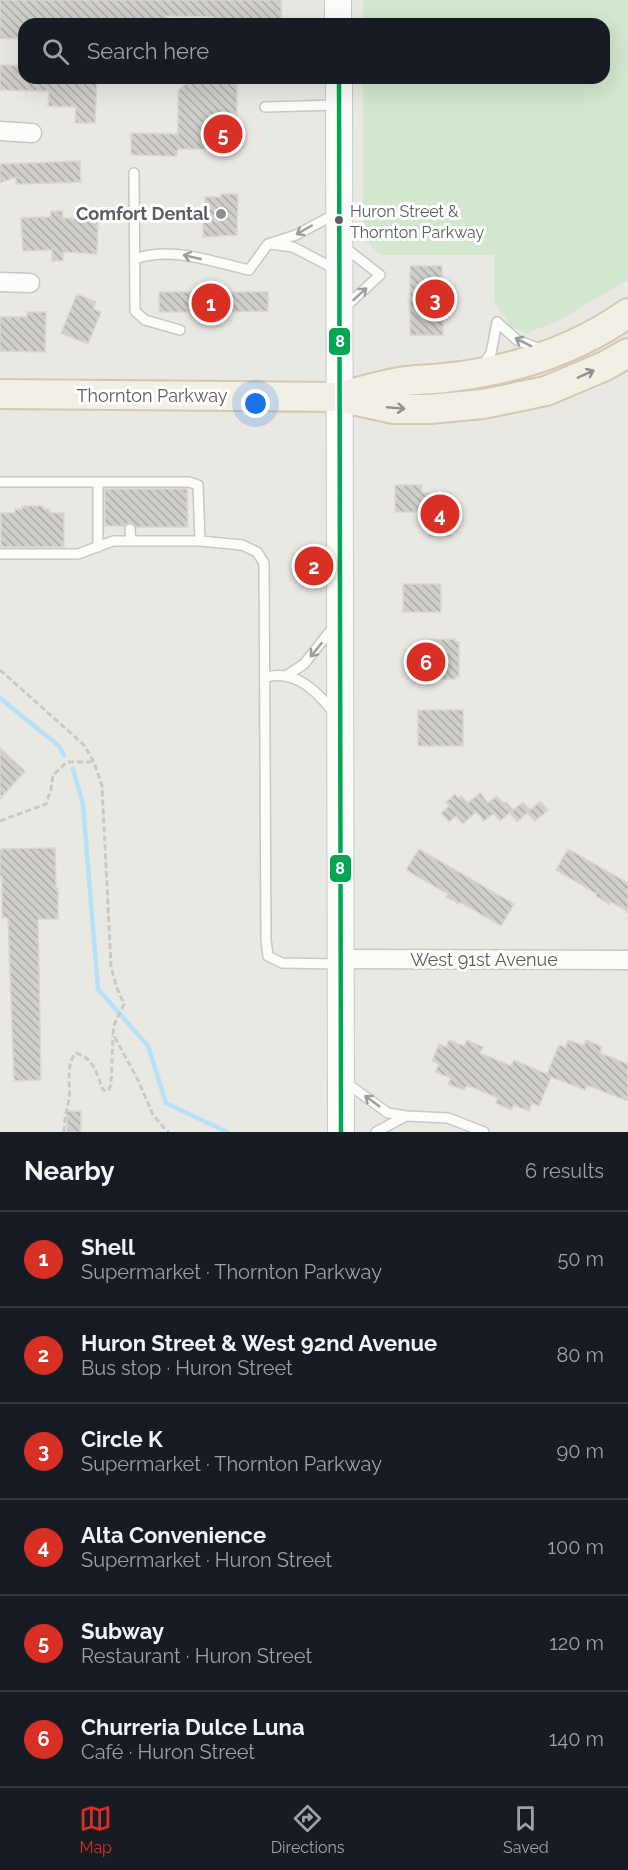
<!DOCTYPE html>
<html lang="en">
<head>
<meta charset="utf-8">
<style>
  :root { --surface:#171b24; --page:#242831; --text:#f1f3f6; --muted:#9ea1a6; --line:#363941; --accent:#d93025 }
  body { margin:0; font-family:Raleway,sans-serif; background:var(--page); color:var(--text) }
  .you { position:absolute; left:256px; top:404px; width:21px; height:21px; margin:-15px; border:4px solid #fff; border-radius:50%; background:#1a73e8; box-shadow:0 0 0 9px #1a73e833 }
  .badge { display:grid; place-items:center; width:39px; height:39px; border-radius:50%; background:var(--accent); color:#fff; font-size:20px; font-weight:700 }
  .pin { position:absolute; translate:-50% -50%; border:3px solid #fff; box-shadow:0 2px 6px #0006 }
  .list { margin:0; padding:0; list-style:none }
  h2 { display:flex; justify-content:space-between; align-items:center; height:78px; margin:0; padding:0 24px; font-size:26px }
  h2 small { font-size:20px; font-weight:400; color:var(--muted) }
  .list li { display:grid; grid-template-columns:39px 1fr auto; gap:18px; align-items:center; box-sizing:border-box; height:96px; padding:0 24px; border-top:2px solid var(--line) }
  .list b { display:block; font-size:22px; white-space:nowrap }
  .list p { margin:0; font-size:20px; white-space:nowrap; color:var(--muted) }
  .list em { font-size:20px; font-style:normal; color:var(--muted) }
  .icon { flex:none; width:33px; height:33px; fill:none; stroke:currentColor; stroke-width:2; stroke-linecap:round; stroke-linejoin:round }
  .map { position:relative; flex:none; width:628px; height:1132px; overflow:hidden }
  .search { position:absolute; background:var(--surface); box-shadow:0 6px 24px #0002; left:18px; right:18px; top:18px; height:66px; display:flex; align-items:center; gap:15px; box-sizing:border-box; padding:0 21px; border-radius:18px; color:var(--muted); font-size:22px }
  .sheet { height:654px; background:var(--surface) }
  nav { display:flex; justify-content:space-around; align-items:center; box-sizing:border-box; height:84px; border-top:2px solid var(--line); background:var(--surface); font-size:16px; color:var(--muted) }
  nav a { display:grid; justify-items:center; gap:3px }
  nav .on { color:var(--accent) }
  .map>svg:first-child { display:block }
  .grass { fill:#d2e7cd }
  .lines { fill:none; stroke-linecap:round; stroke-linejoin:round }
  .stream { stroke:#b6e0f7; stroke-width:4.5 }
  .building { fill:url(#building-back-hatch); stroke:#dad7d2; stroke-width:1.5 }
  .lane-casing { stroke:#c6c7c6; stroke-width:12 }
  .street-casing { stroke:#c6c7c6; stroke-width:21 }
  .secondary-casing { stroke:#c7c7c7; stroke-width:28 }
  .primary-casing { stroke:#d4c7af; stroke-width:32 }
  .path { stroke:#c4cac6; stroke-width:3; stroke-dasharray:6 3; stroke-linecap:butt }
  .lane { stroke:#fcfcfb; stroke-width:9 }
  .street { stroke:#fcfcfb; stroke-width:18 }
  .secondary { stroke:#fcfcfb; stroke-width:26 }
  .primary { stroke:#f2efe6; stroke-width:28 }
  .bus-1-casing { stroke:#fff; stroke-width:9 }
  .bus-1 { stroke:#00a651; stroke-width:4.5 }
  .oneway { stroke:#9a9da0 }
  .oneway2 { stroke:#8f9191 }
  .poi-dot { fill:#8c8e90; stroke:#fff; stroke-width:2 }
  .bus-dot { fill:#595e63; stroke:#fff; stroke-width:2 }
  .labels { text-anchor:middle; stroke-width:6; stroke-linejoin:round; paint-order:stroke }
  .bus-label { font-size:16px; fill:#595e63; stroke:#fff; text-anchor:start }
  .poi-label { font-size:18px; font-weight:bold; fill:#595e63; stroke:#fff; text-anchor:end }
  .street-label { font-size:18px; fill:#595e63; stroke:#fff }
  .line-badge { stroke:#fff; stroke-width:2 }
  .badge-label { font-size:16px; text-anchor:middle; font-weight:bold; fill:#fff }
</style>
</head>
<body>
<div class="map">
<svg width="628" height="1132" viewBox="0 0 628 1132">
  <defs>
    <pattern id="building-back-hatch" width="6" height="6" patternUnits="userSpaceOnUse" patternTransform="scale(1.5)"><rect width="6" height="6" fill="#d0cfcc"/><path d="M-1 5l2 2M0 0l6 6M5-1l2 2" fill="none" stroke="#acaba9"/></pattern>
  </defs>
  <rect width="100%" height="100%" fill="#eae8e3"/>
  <!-- grass -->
  <path class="grass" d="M363,0H628V280L556,322L527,333L511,327L494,301V255H381L363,239V78H604V24H363Z"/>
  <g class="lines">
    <!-- stream -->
    <path class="stream" d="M0,698L59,746L64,755
      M73,769L83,804L98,989L148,1046L166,1103L227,1132"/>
  </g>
  <!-- building -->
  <path class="building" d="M0,0H281L282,24H213L214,17L166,16L165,24H22V39L0,38Z
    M0,65L24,66V78H97L95,123H75L76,107L48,106L49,91L0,90Z
    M186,83H237V149H178L177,156L131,155V133L178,134V91Z
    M80,161L81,182L19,184H16V177L0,183V164Z
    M221,194H238L237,235L203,237V221H205V197H221Z
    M51,211H62L63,218L98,219L97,254L63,252V261H52V250L23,251L21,218L51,217Z
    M410,266H442V291H449V310H443V335H410Z
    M201,285H221V292H268V311L221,312V322L201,321V312H159V292H201Z
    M77,294L96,302L93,309L101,312L88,344L61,333Z
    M27,312H46L45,352L0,351V317H27Z
    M395,485H422V493H451V536H429V512H395Z
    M105,489H187L188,527H136L130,522L124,526H105Z
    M22,506H43V509H50V513H64V547H1V513H15V509H22Z
    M403,584H441V612H403Z
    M455,639V642H459V677H455V679H421V640Z
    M418,710H463V746H418Z
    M0,748L25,771L0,799Z
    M480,793L488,803L497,796L503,803L506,802L513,810L500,821L494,813L484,821L476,812L463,824L456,816L449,822L441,813L449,806L446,802L455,794L458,798L461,796L468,803Z
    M540,801L548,810L535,821L527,813L517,822L510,813L523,802L530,810Z
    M55,848L56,888H58V919H38L41,1080L14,1081L8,918H2V876H0V849Z
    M419,849L514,904L501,926L460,902L459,904L446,897L448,894L406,870Z
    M568,849L628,883V912L610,901L609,904L596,896L597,894L556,870Z
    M449,1040L464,1046L467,1040L483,1047L480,1053L511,1066L514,1060L547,1074L559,1045L566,1047L568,1040L584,1046L586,1040L602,1047L600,1053L628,1064V1101L587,1085L585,1090L551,1077L539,1106L532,1103L529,1111L514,1105L511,1110L496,1103L498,1098L467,1085L464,1090L448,1084L451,1078L435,1072L439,1064L432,1061L439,1044L446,1047Z
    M67,1111H81V1132H67Z"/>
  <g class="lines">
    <!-- lane casing -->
    <g class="lane-casing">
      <path id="lane" d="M265,107L337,105
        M134,173L135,311L145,320L180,330
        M270,244L293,247L337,270
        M135,259C172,246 213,262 249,270L268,244L296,235L337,213
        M343,309L380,275L343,246
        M497,322L517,340L540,349
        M482,367L491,353L497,322
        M0,482H189L198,485L200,541H113L78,554H0
        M98,482V547
        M130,529L131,541
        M200,541L242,545L257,552L264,563L266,939L268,956L282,963L339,964
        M286,676L304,664L335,625
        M265,677C271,676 279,675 285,676C306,679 323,699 335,714
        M345,1082L388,1113L406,1116L448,1118L484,1132
        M376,1132L406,1116"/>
    </g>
    <!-- street casing -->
    <g class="street-casing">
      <path id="street" d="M0,131L32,133
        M0,282L30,283
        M341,959L628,960"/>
    </g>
    <!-- secondary casing -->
    <g class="secondary-casing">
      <path id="secondary" d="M338,0V24
        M339,78L341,1132"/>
    </g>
    <!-- primary casing -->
    <g class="primary-casing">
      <path id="primary" d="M0,394L339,397L394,409H430L483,404L546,391L605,366L628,353
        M345,395C363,391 381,385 399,382C414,379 429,380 444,378C511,371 573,352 628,313"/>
    </g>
    <!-- path -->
    <path class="path" d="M0,670L84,745L94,762L102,786L111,966L116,986L124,1004L114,1025L113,1034L138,1080L153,1115L165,1129L169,1132
      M0,821L46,804L51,789L53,775L67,762H94
      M64,1132C64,1120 67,1110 69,1099C71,1084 65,1065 76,1053C94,1058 97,1074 103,1090L108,1091L111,1085L113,1036"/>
    <!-- lane -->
    <use href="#lane" class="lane"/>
    <!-- street -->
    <use href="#street" class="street"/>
    <!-- secondary -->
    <use href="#secondary" class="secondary"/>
    <!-- primary -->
    <use href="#primary" class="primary"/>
    <!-- bus-1 casing -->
    <g class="bus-1-casing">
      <path id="bus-1" d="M339,78L341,1132"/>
    </g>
    <!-- bus-1 -->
    <use href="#bus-1" class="bus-1"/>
  </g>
  <!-- one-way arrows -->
  <defs><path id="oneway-shaft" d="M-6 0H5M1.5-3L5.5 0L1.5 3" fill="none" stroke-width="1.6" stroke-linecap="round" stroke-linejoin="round" transform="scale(1.5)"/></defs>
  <g class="oneway">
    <use href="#oneway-shaft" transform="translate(304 230) rotate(150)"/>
    <use href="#oneway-shaft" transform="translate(192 257) rotate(-167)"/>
    <use href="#oneway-shaft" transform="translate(360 294) rotate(-42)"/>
    <use href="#oneway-shaft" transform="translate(523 342) rotate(-153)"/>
    <use href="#oneway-shaft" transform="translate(316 650) rotate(129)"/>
    <use href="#oneway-shaft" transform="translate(372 1101) rotate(-144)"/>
  </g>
  <g class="oneway2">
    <use href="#oneway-shaft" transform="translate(586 374) rotate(-24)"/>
    <use href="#oneway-shaft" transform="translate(396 408) rotate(5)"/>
  </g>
  <!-- markers -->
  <circle class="poi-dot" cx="221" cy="214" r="6"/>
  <circle class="bus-dot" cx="339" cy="220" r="5"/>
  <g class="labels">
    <!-- bus labels -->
    <g class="bus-label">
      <text x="350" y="217">Huron Street &amp;<tspan x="350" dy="21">Thornton Parkway</tspan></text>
    </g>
    <!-- poi labels -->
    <g class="poi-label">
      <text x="209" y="220">Comfort Dental</text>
    </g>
    <!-- street labels -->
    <g class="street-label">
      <text x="152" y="402">Thornton Parkway</text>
      <text x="484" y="966">West 91st Avenue</text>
    </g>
  </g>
  <g class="line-badge">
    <rect x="328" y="327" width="23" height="29" rx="6" fill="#00a651"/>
    <rect x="329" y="854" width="23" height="29" rx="6" fill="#00a651"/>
  </g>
  <g class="badge-label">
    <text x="340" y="347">8</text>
    <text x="340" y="874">8</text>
  </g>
</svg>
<div class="you"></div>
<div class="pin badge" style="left:211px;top:303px">1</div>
<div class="pin badge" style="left:314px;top:566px">2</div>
<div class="pin badge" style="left:435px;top:299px">3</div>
<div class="pin badge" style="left:440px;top:514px">4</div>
<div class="pin badge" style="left:223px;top:134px">5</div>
<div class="pin badge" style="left:426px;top:662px">6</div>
<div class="search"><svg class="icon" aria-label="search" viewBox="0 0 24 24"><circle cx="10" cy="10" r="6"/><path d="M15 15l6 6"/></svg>Search here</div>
</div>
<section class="sheet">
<h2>Nearby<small>6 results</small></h2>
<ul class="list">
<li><span class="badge">1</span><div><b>Shell</b><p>Supermarket · Thornton Parkway</p></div><em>50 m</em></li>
<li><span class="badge">2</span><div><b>Huron Street &amp; West 92nd Avenue</b><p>Bus stop · Huron Street</p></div><em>80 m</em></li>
<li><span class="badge">3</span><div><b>Circle K</b><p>Supermarket · Thornton Parkway</p></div><em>90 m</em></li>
<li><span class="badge">4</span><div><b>Alta Convenience</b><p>Supermarket · Huron Street</p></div><em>100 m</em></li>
<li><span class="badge">5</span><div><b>Subway</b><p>Restaurant · Huron Street</p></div><em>120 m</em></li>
<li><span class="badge">6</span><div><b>Churreria Dulce Luna</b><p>Café · Huron Street</p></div><em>140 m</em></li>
</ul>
</section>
<nav>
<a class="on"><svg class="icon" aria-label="map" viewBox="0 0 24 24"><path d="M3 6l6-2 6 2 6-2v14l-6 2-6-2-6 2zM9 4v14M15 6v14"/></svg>Map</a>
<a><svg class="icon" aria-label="directions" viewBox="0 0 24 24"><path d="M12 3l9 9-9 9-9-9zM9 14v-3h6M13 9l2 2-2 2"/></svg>Directions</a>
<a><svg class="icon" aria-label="saved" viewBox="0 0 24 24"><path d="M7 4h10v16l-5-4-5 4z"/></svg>Saved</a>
</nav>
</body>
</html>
